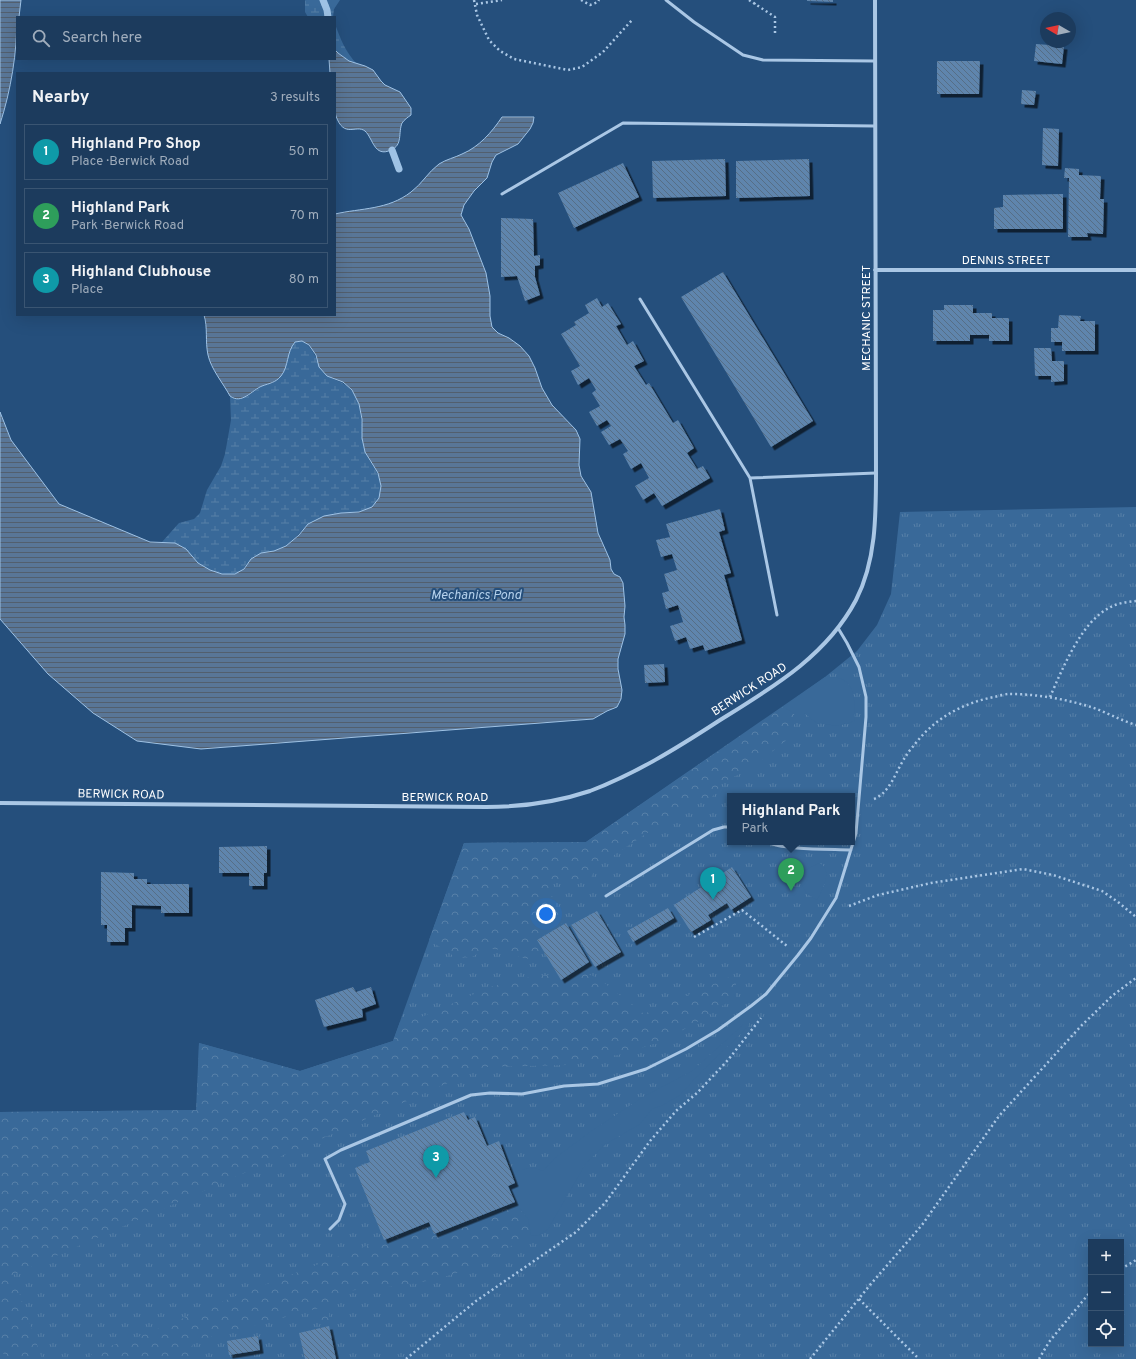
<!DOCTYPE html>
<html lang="en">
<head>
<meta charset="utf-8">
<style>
  :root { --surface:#1c3b5d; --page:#294666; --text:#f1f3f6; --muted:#a0adbc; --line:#3a5572; --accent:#e69b98 }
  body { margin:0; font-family:Overpass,sans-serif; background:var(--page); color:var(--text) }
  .controls { position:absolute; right:12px; bottom:12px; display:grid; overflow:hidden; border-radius:0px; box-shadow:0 4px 16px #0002 }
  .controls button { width:36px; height:36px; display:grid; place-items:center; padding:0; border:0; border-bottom:1px solid var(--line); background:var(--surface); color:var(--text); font:20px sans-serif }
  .compass { position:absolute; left:1040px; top:12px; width:36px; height:36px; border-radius:50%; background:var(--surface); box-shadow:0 4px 16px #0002; rotate:279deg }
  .you { position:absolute; left:546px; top:914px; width:14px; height:14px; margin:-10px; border:3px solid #fff; border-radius:50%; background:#1a73e8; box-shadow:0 0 0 6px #1a73e833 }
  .badge { display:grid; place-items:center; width:26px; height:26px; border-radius:50%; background:var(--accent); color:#fff; font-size:13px; font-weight:700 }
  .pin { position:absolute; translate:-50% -33px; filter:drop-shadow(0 1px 2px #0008) }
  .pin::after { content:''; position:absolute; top:21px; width:14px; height:12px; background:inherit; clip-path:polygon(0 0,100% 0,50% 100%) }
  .popup { position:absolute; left:727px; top:793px; width:128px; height:52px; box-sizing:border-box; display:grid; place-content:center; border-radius:0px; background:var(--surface); filter:drop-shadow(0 1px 3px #0005); font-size:13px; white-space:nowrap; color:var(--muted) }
  .popup b { font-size:15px; color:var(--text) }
  .popup::after { content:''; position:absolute; left:50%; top:100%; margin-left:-8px; border:8px solid transparent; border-top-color:var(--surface) }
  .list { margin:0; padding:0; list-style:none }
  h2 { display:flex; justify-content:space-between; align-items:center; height:52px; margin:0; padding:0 16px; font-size:17px }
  h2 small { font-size:13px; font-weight:400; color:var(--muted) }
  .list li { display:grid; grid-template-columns:26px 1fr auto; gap:12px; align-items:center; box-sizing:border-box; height:56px; margin:0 8px 8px; padding:0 8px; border:1px solid var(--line); border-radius:0px }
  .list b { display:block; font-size:15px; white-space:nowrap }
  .list p { margin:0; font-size:13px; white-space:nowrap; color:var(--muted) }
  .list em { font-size:13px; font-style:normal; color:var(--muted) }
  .icon { flex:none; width:22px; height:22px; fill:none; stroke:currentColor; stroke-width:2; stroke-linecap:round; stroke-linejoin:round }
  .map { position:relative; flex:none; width:1136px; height:1359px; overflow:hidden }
  .search { position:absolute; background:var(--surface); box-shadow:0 4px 16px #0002; left:16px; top:16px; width:320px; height:44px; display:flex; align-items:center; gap:10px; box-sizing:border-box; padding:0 14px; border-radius:0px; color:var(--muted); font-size:15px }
  .panel { position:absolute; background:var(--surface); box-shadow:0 4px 16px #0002; left:16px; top:72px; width:320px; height:244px; border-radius:0px }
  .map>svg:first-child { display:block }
  .grass { fill:url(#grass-tufts); fill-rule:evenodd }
  .forest { fill:url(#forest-crowns) }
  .wetland { fill:url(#wetland-marsh) }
  .garden { fill:#396999 }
  .water { fill:url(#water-rules); stroke:#9ec2e5 }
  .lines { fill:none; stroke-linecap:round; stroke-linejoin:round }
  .stream { stroke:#9ec2e5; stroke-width:7 }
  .building { fill:url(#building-back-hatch); filter:url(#shadow) }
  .path { stroke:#aac7e5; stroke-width:2.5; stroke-dasharray:2 3; stroke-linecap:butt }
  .lane { stroke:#aac7e5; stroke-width:3 }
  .street { stroke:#aac7e5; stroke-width:4 }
  .labels { text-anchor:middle; stroke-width:4; stroke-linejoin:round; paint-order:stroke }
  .street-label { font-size:12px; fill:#fff; stroke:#254f7c }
  .water-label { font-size:13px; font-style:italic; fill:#b5d1ec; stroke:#254f7c }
</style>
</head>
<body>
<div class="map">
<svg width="1136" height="1359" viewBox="0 0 1136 1359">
  <defs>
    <pattern id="grass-tufts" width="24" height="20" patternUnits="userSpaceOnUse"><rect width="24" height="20" fill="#396999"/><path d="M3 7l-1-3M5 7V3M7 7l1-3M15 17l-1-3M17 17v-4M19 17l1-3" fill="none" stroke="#5780a8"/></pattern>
    <pattern id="forest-crowns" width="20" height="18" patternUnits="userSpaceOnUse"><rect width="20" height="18" fill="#396999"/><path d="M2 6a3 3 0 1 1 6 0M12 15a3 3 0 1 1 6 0" fill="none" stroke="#5780a8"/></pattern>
    <pattern id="wetland-marsh" width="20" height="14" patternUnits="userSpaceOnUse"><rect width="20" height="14" fill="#396999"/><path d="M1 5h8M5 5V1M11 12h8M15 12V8" fill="none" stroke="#5780a8"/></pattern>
    <pattern id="water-rules" width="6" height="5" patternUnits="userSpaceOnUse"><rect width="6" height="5" fill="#597697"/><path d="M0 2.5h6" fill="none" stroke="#525f6e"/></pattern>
    <pattern id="building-back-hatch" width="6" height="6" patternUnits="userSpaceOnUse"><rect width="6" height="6" fill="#5e85ad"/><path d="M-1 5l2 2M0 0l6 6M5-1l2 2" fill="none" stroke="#576e86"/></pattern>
    <filter id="shadow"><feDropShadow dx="3.5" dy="3.5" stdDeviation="0" flood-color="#0009"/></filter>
  </defs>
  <rect width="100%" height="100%" fill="#254f7c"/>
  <!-- grass -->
  <path class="grass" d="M1136,507V1359H0V1112L196,1110L199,1043L300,1071L393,1041L464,843L586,842L825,677L857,651L877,625L891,594L900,512ZM730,796H852V842H730ZM1091,1242H1121V1344H1091Z"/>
  <!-- forest -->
  <path class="forest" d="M783,707L794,713L795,722L788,739L750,769L723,782L712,797L694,802L596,867L590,880C576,882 564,880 551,881L549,887L562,925L537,940L543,951L529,959L515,956L502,950L487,948L472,957L457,958L429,940L464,843L586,842Z
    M577,970L598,978L644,1014L732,976L736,984V997L697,1022L663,1041L618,1055L566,1065L484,1067L13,1275L42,1359H5L0,1342V1112L197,1110L199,1043L300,1071L393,1041L400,1022L424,1016L490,987L531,977L557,974L561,979Z
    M515,1202L528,1219L531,1235C512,1245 489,1260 469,1268C429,1285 384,1288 341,1291L329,1304V1326L323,1327L319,1308L192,1342L194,1359H92L90,1356L97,1350L136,1338L243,1293L429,1222L434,1234Z"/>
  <!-- wetland -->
  <path class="wetland" d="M305,0H340L334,9L333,17H308L305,12Z
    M335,24C340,38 346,53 357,64C348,61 340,57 335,49Z
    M302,341C317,350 315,363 326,374C333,381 344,381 351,390C366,407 359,431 365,451C370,467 388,478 379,498C378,500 374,506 372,507C363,514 349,512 340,513C329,515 320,518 311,523C303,527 294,541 284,547C281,548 277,551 273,552C265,554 258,553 251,559C245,565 243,573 233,574C220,575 207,571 197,562C190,555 184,546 174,543C171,542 166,542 162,542L179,523L194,519L200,513L207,490L221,466L225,454L231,420L230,396L237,399L248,396L261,386L273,383L286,365L287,356L290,348L295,342Z"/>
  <!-- garden -->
  <path class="garden" d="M825,677C829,677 834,677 838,678C857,682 854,706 855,721L838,726L817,723L804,713H794L783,707Z
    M819,863C834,869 822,891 817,900L807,894L796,875Z
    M745,1023H749V1026L702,1071L680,1095L663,1105L652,1109L640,1124L606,1144L586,1163L548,1229L538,1236L531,1235L528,1219L515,1202L508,1186L515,1183L512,1173C525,1169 530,1165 543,1171L555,1158L590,1132L643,1097L692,1071Z"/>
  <!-- water -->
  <path class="water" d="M0,0H21L19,17H17C17,53 11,90 0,124Z
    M335,50L338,53L349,61L365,66L373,70L381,81L385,85L400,92L411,108V115C408,117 404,120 402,123C398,133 403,145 391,150C374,158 373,138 365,131C356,124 344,139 336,116C333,109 335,82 335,73H330L329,59H335Z
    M502,117H534L533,123L530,129L518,144L496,155L492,162L487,178L474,191L464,205L461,215L469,229L486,273L490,296V316L492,327L498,333L509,338L520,346L529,356L535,368L542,388L552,405L576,430L580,439L579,465L581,476L591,492L598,533L610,560L611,569L614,574L620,577L623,583L625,606L624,617L625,625V634L618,659V669L622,690L621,699L617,707L607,711L593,719L201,749L137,741L93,713L48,674L0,619V412L11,440L59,504L150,542L175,543L186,549L198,563L210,570L222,574H235L244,569L251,559L261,553L274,551L286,546L299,535L308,524L324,516L341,513L359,512L372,507L379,498L381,486L378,473L365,452L362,438V419L359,404L352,390L343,382L327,376L319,367L316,355L309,345L302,341L295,342C286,353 289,366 281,376C275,383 270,383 262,386C252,390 242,405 230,396C223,383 211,369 208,355C205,341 208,328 204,315H335V214C361,208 388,210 411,192C422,184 428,172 439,164C447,159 454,158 462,154C479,147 492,132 502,117Z"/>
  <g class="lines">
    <!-- stream -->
    <path class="stream" d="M323,0L327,10L328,17
      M392,150L399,169"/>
  </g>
  <!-- building -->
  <path class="building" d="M807,0H833V2L807,1Z
    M1036,44L1064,46L1062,64L1034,61Z
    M937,61H980L979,94H937Z
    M1022,90L1036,91L1034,105L1021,104Z
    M1043,128L1059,129L1058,166L1042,165Z
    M725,159L726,196L653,198L652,161Z
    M809,159L810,196L736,198V161Z
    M623,163L639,197L574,228L558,193Z
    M1065,168L1079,169V175L1101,176L1100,199H1104L1103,234L1087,233L1088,237H1068L1069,178H1064Z
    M1063,194V229H994V208L1003,207V195Z
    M501,218L533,219L534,256L540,255V265L535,266V277L540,295L525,301L517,276L501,277Z
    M723,272L813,421L771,447L681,297Z
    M597,298L602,307L608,303L621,324L616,326L627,345L633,341L644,361L634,366L646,385L649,383L673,423L678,420L694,448L687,453L697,469L703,466L710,478L662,506L654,493L643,500L635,486L649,478L641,463L631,469L623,454L628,451L620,439L609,445L601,432L611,426L607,420L597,426L589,412L600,406L592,393L596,390L589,378L578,385L571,371L580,366L561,334L576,325L574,322L589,313L585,305Z
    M944,305H973V313H992V318H1009V341H989V335H970V341H933V310H944Z
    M1059,315L1081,316L1080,321H1095V351H1062V342H1051V328H1058Z
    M1034,348H1051L1052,361H1064V381L1051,382V376H1035Z
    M720,509L725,530L719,532L731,573L724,575L742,640L705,651L703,645L690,649L686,637L675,641L670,626L683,622L678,605L666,609L662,593L669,591L664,574L677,570L672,554L661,557L656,540L670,537L666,524Z
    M664,664L665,682L645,683L644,665Z
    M267,846V873H264V886H249V873H219V847Z
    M732,867L751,897L731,910L727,903L708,915L711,920L691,932L674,905Z
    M101,872L134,873V879H147V884H189V913H161V906L132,905V928H125V942H107V925H101Z
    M668,908L674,918L633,942L627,931Z
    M597,911L621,952L595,967L571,925Z
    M566,923L589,962L561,980L537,940Z
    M353,987L356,992L371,987L376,1004L362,1009L363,1017L324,1027L315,1000Z
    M464,1112L468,1120L475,1117L487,1146L499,1141L515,1183L508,1186L515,1202L434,1234L429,1222L384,1240L355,1168L370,1162L366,1151Z
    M329,1326L336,1359H305L299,1333Z
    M258,1336L260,1350L229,1355L227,1341Z"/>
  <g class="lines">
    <!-- path -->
    <path class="path" d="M474,0L477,15L489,40L500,51L514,59L568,70L582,67L603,52L632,20
      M581,0L590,5L598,2L599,0
      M749,0L775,17V33
      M476,4L502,0
      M754,4L757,0
      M1050,697C1062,670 1081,622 1109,608C1117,603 1127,602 1136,601
      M874,799C891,792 896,770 906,756C908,752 912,748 915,744C935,718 963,703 994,697C999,696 1005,694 1009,694C1037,694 1065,699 1091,707C1106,712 1120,720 1136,725
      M849,906L878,895L931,883L1023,869L1053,875L1102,891L1118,902L1136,917
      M694,937L742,910L787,946
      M1121,1269L1136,1260
      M859,1299L919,1359
      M406,1359L476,1301L576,1232L605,1203L650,1141L676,1111L697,1093L728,1060L761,1018
      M810,1359L870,1285L922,1225L999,1116L1081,1026L1112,996L1136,978
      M1039,1359L1049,1342L1091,1291"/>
    <!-- lane -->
    <path class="lane" d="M666,0L694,22L743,55L763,60L875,61
      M502,194L623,123L875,126
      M640,299L750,478L777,615
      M750,478L876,473
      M767,842C781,850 833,849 851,850
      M606,896L713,830L724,827H730
      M330,1229L339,1220L345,1204L325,1159L341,1150L471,1095L490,1093L522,1094L564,1086L598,1084L646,1069L686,1049L718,1030L751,1006L766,994L798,955L811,938L836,898L856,833L866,717V697L859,667L847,643L838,628"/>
    <!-- street -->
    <path class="street" d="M875,270H1136
      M0,803L486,807C520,807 557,802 590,791C635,774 677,748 717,722C770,689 826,657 856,600C876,561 876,516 876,473L875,0"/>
  </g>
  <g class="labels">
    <!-- street labels -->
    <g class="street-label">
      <text x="1006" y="264">DENNIS STREET</text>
      <text transform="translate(866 318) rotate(-90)" y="4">MECHANIC STREET</text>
      <text transform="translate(749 689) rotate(-33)" y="4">BERWICK ROAD</text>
      <text transform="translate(121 794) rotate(1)" y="4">BERWICK ROAD</text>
      <text x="445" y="801">BERWICK ROAD</text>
    </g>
    <!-- water labels -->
    <g class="water-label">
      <text x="476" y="599">Mechanics Pond</text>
    </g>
  </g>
</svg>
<div class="controls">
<button>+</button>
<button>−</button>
<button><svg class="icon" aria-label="locate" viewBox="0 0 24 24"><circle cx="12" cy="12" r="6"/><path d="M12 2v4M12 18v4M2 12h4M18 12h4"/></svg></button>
</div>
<svg class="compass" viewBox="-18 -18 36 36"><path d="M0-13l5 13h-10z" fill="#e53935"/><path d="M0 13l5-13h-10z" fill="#a0adbc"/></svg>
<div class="you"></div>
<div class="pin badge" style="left:713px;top:900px;background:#0f9aa8">1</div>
<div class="pin badge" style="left:791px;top:891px;background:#2e9e5b">2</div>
<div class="popup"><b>Highland Park</b>Park</div>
<div class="pin badge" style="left:436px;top:1178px;background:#0f9aa8">3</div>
<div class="search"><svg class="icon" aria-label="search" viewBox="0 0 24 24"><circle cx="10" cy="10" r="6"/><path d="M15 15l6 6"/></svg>Search here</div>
<section class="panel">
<h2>Nearby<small>3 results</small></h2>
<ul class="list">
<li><span class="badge" style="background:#0f9aa8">1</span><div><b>Highland Pro Shop</b><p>Place · Berwick Road</p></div><em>50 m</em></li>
<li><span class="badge" style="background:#2e9e5b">2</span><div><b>Highland Park</b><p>Park · Berwick Road</p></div><em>70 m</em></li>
<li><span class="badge" style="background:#0f9aa8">3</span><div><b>Highland Clubhouse</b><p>Place</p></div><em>80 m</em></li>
</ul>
</section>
</div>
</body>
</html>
